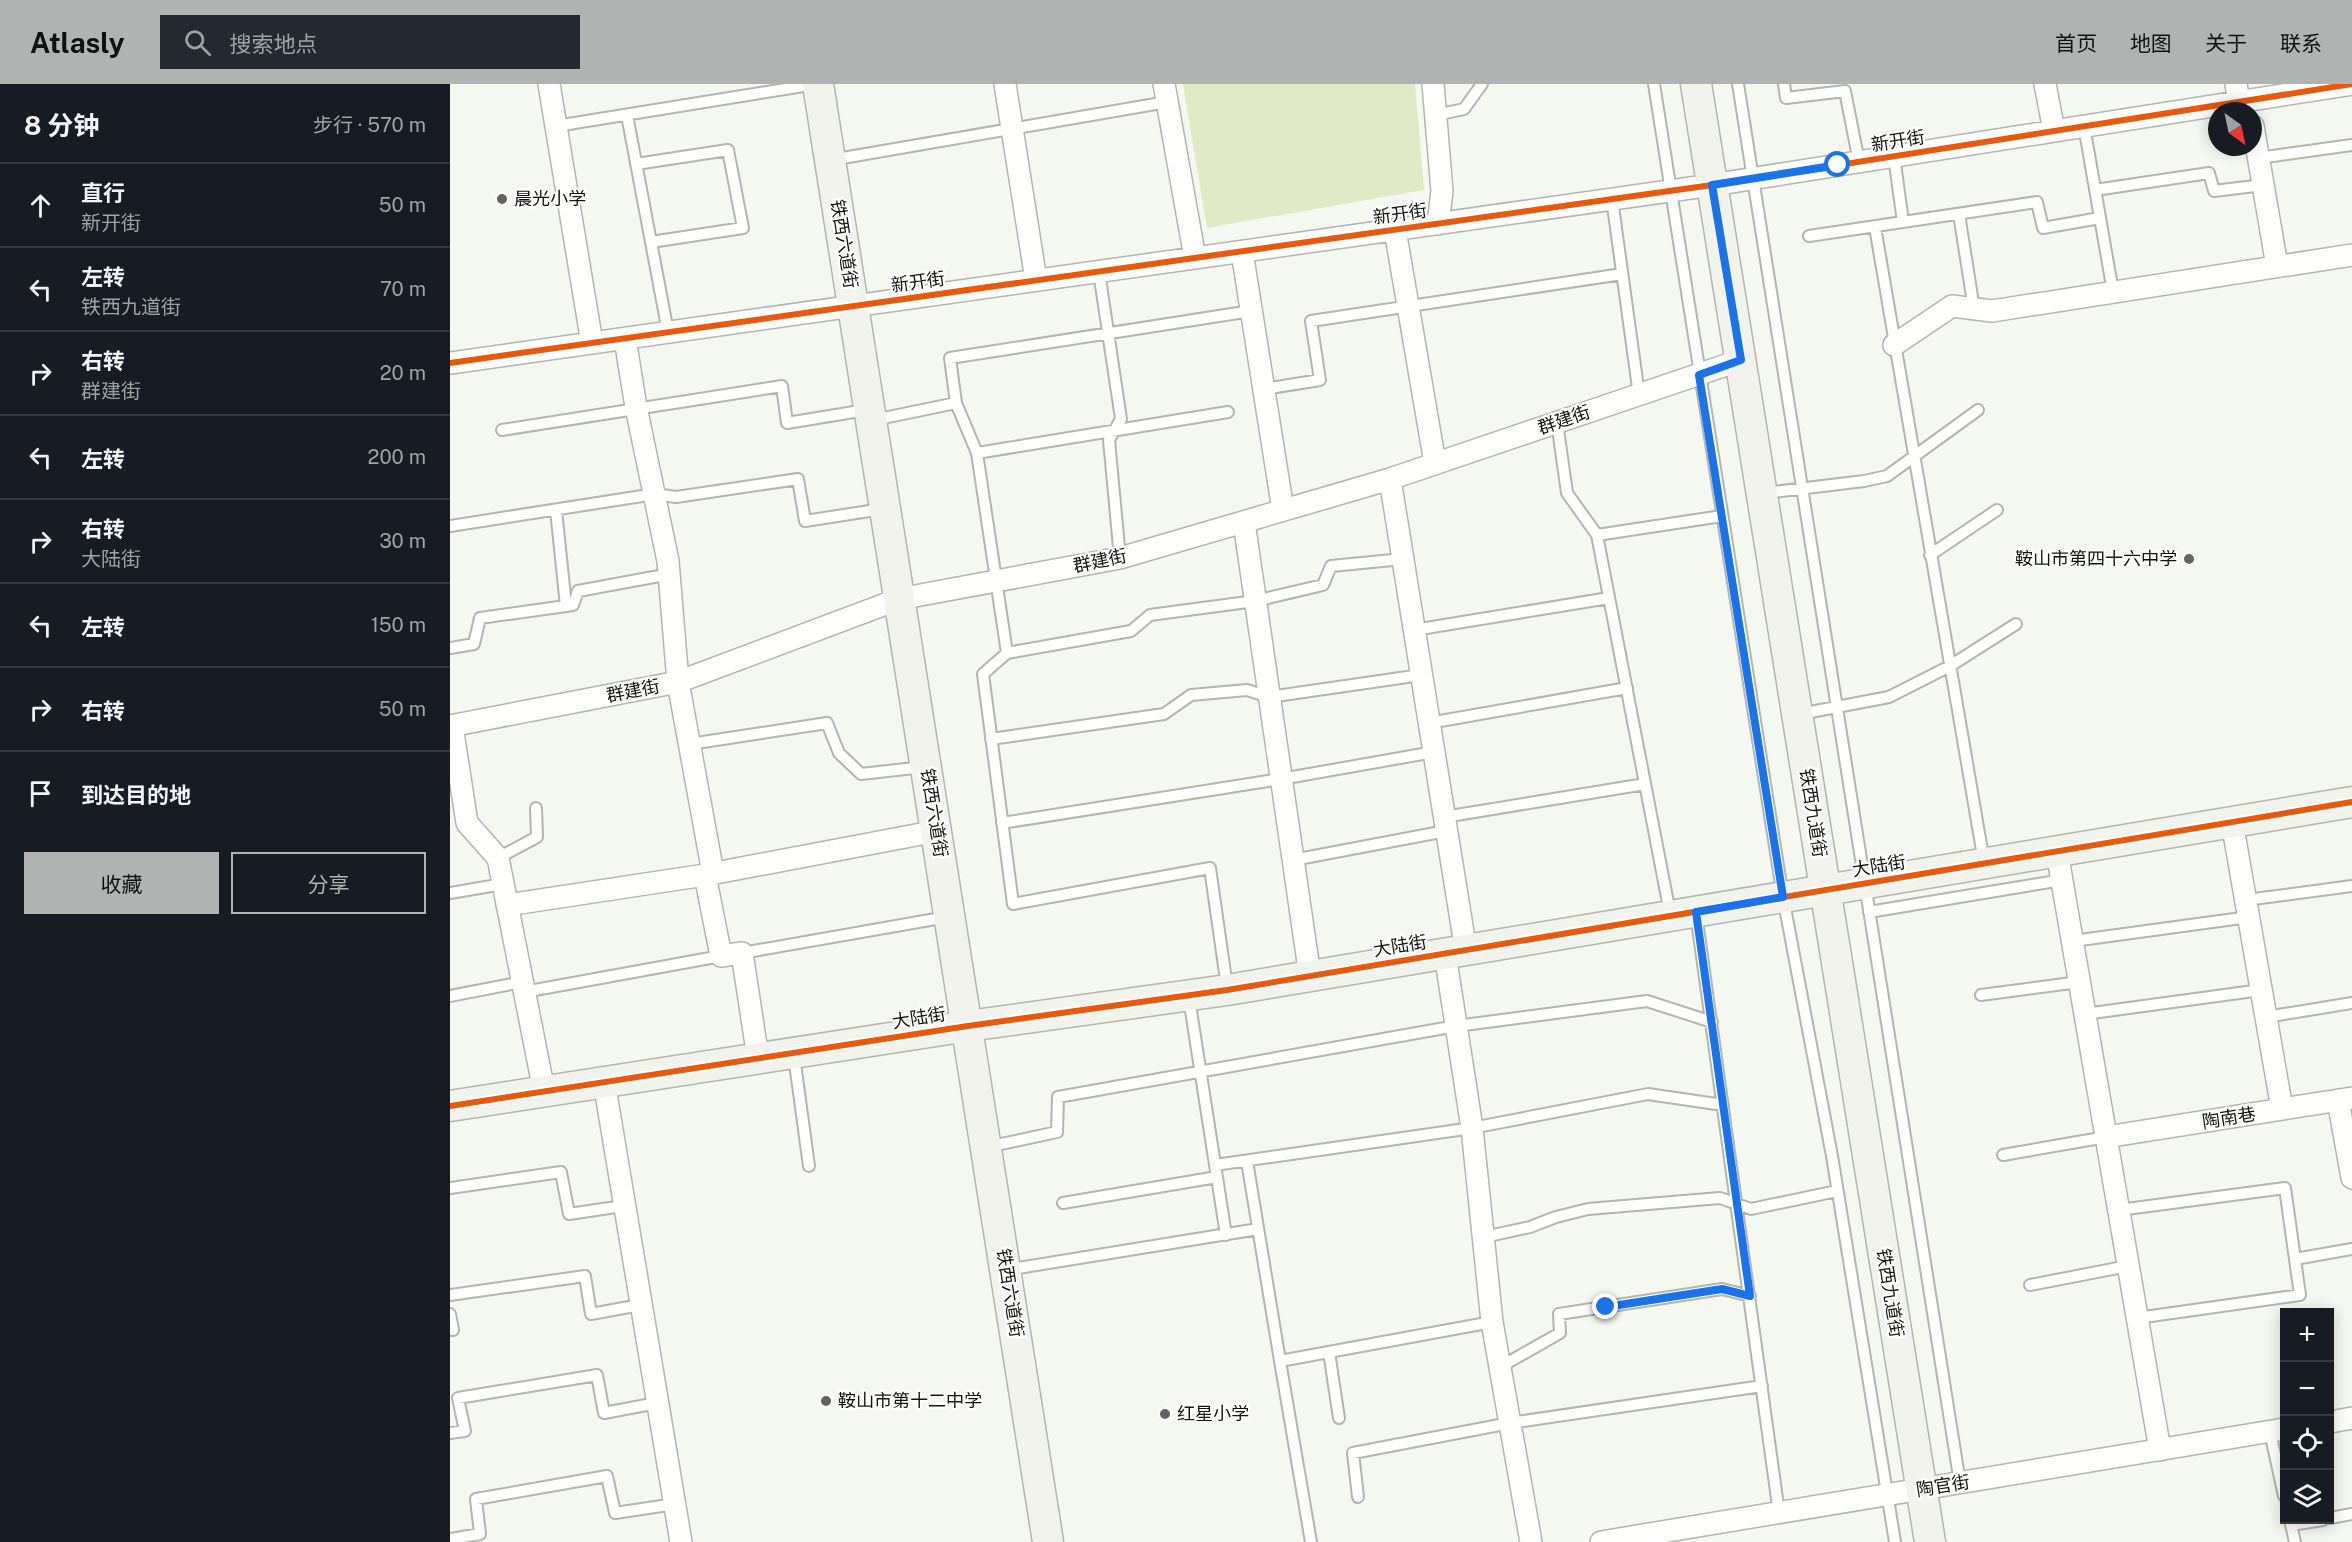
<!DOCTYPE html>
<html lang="zh">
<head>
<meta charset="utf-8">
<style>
  :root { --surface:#171b24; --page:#242831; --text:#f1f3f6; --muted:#9ea1a6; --line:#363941; --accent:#b0b3b2 }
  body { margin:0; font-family:"Public Sans","Noto Sans SC",sans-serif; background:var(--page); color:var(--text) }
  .controls { position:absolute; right:18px; bottom:18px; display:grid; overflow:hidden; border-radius:0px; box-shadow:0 3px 15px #0003 }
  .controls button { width:54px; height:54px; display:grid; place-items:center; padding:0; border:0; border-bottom:2px solid var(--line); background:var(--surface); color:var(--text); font:30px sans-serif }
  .compass { position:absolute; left:1758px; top:18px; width:54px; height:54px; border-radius:50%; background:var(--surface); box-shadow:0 3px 15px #0003; rotate:147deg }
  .stop { position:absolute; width:18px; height:18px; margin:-14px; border:4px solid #1a73e8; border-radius:50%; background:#fff }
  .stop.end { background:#1a73e8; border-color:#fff; box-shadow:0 2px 6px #0008 }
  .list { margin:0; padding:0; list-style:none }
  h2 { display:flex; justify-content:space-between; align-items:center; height:78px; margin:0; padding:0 24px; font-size:26px }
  h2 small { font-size:20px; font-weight:400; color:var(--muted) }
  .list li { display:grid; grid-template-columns:39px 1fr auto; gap:18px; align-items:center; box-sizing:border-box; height:84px; padding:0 24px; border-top:2px solid var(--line) }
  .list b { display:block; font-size:22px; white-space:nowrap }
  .list p { margin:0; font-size:20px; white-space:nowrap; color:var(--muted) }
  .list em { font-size:20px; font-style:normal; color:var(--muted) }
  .actions { display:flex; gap:12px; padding:18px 24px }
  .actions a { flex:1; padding:14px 0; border:2px solid var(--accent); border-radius:0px; text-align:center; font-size:21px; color:var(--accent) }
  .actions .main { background:var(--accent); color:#111 }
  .icon { flex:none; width:33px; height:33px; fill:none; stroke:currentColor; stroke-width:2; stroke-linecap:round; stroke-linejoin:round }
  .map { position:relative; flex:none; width:1902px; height:1458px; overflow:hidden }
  header { display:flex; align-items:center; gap:36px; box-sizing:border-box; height:84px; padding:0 30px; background:var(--accent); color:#111 }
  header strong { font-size:28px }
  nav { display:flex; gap:33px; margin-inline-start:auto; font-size:21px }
  .search { width:420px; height:54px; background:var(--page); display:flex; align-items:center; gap:15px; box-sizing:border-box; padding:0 21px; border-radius:0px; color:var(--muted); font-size:22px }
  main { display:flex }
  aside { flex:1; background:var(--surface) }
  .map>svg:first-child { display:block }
  .green { fill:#e0eac7 }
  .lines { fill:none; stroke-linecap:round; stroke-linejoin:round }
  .lane-casing { stroke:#b3b5af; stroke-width:14 }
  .street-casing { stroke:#b3b5af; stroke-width:24 }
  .secondary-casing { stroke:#b3b5af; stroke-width:33 }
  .lane { stroke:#fefefd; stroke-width:10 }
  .street { stroke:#fefefd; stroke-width:21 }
  .secondary { stroke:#f2f3ed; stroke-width:30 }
  .cycleway-casing { stroke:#fff; stroke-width:10 }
  .cycleway { stroke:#e8590c; stroke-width:6 }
  .route { stroke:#1a73e8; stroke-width:8 }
  .poi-dot { fill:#61645e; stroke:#fff; stroke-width:2 }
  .labels { text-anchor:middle; stroke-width:4.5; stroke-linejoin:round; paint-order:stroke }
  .street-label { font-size:18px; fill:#12140f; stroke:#fff }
  .poi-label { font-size:18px; fill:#12140f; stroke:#fff; text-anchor:start }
</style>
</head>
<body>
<header>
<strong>Atlasly</strong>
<div class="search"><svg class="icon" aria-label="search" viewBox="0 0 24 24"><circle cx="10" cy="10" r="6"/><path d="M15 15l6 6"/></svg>搜索地点</div>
<nav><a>首页</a><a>地图</a><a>关于</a><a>联系</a></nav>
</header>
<main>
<aside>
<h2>8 分钟<small>步行 · 570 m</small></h2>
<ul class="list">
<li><svg class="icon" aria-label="ahead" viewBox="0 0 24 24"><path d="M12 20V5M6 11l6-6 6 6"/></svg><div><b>直行</b><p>新开街</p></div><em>50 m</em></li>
<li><svg class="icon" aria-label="left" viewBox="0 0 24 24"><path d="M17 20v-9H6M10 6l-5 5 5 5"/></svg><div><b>左转</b><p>铁西九道街</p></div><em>70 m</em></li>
<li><svg class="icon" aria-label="right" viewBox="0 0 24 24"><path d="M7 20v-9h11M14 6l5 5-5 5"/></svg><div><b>右转</b><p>群建街</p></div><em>20 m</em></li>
<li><svg class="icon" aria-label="left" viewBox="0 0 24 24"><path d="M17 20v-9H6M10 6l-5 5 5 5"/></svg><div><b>左转</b></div><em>200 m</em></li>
<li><svg class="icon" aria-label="right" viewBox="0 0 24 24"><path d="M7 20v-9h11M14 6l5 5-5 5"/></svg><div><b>右转</b><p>大陆街</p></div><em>30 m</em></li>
<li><svg class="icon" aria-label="left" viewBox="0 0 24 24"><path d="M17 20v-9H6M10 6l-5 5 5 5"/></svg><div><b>左转</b></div><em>150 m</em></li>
<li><svg class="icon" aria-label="right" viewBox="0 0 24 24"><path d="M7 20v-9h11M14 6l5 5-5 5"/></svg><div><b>右转</b></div><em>50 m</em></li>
<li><svg class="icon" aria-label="arrive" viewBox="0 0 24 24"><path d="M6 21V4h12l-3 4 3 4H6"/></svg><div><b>到达目的地</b></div></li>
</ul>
<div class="actions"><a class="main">收藏</a><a>分享</a></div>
</aside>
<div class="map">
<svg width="1902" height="1458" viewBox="0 0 1902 1458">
  <rect width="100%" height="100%" fill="#f5f8f0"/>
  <!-- green -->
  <path class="green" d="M733,0H965L974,106L757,144Z"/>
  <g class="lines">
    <!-- lane casing -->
    <g class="lane-casing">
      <path id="lane" d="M1204,0L1333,813L1382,1072L1445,1458
        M1288,0L1510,1399
        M1334,0L1336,14L1395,7L1409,78
        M177,31L218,248
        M986,31L1014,25L1032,0
        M106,42L366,0
        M1634,42L1663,208
        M1444,72L1453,138
        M1808,74L1902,61
        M381,76L717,18
        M186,80L278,66L293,144L201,158
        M1645,106L1759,89L1764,107L1813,101
        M1162,115L1189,311
        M1509,130L1524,225
        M1425,143L1534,778
        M1359,152L1587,118L1593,144L1650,134
        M649,188L671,335L659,356L670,474
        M814,305L870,296L861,237L1172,190
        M424,336L506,319
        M1107,338L1117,409L1147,451L1220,829
        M52,346L332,302L337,339L416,326
        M527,369L506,319L500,274L801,227
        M1315,409L1414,397L1437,392L1528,326
        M106,426L116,522
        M0,442L205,410L226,413L348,395L355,437L432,425
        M1147,451L1272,432
        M1480,471L1547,426
        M964,546L1159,514
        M0,564L24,560L30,534L123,521L128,507L220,490
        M557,569L681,547L700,531L805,517L873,501L881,482L953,475
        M1350,630L1439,613L1500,582L1566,540
        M979,639L1177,604
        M541,655L714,630L741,611L797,606L819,613L971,591
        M240,660L377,639L389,669L411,690L473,683
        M994,733L1195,700
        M552,739L831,695L984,668
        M48,774L87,753L86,724
        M843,776L996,747
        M0,809L53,800
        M1796,816L1902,802
        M1419,828L1612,796
        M1246,829L1329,1429
        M1623,857L1799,833
        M292,869L497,833
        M777,903L760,784L563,820L533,590L557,569L527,369L778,328
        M74,908L271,872
        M1531,911L1629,898
        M0,912L72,898
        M739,914L776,1151
        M1635,930L1811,906
        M1816,933L1902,919
        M344,972L359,1082
        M537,1063L607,1048L608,1013L1006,942L1197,917L1262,938
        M1553,1071L1656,1053
        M797,1077L830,1277L1042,1238
        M765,1081L1022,1044L1198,1010L1273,1021
        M0,1104L111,1088L119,1130L173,1122
        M613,1119L767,1093
        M1669,1126L1835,1104L1850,1211L1687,1234
        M1034,1153L1080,1143L1106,1133L1138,1125L1270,1114L1301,1125L1387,1107
        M1845,1175L1902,1165
        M556,1186L808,1145
        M1580,1201L1678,1182
        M0,1211L135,1192L141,1230L190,1221
        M0,1230L3,1246H0
        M879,1268L889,1334
        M830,1277L861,1458
        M1050,1283L1110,1249L1109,1230L1272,1205L1300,1212
        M1820,1348L1834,1412
        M0,1349L15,1347L8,1314L147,1291L154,1329L207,1319
        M908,1413L903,1369L1060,1339L1312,1302
        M1880,1434L1902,1430
        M1840,1436L1845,1458
        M1841,1441L1873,1436
        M0,1455L30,1450L26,1415L157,1392L165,1429L225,1420"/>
    </g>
    <!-- street casing -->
    <g class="street-casing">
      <path id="street" d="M99,0L142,259
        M555,0L586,196
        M714,0L745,174
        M983,0L992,107L988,140
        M1595,0L1604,47
        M1786,0L1789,18
        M1803,42L1827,182
        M945,146L985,379
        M792,168L833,426
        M175,255L186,323L218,477L228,598L263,789
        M1444,261L1502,222L1542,227L1902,171
        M0,279L1262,101L1902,0
        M940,395L1016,867
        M794,438L860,892
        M0,642L228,598L449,515L670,474L940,395L1291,276
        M2,642L17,739L48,774L94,1007
        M1782,738L1832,1025
        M1607,768L1710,1366
        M255,791L271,872L292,869L308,974
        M57,821L255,791L487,747
        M995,870L1022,1044L1042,1238L1081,1458
        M154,998L231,1458
        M1888,1016L1902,1094
        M1656,1053L1902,1014
        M1880,1338L1902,1334
        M1151,1458L1834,1345"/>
    </g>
    <!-- secondary casing -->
    <g class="secondary-casing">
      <path id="secondary" d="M368,0L598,1458
        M1246,0L1480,1458
        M0,1022L518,942L777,906L1902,718"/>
    </g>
    <!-- lane -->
    <use href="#lane" class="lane"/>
    <!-- street -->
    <use href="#street" class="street"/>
    <!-- secondary -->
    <use href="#secondary" class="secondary"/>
    <!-- cycleway casing -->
    <g class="cycleway-casing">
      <path id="cycleway" d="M0,279L1262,101L1902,0
        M0,1022L518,942L777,906L1902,718"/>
    </g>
    <!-- cycleway -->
    <use href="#cycleway" class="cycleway"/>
  </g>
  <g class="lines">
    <!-- route -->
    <path class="route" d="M1156,1223L1272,1205L1300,1212L1246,828L1333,813L1249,291L1291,276L1262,101L1388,81"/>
  </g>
  <!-- markers -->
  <g class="poi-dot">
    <circle cx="52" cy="115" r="6"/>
    <circle cx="1739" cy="475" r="6"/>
    <circle cx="376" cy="1317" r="6"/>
    <circle cx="715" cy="1330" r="6"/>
  </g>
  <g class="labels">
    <!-- street labels -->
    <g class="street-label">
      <text transform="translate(1448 57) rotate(-9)" y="6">新开街</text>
      <text transform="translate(950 130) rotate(-8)" y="6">新开街</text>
      <text transform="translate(394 160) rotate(81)" y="6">铁西六道街</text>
      <text transform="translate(468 198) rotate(-8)" y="6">新开街</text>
      <text transform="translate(1114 336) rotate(-19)" y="6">群建街</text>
      <text transform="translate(650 477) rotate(-12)" y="6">群建街</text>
      <text transform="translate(183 607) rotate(-11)" y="6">群建街</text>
      <text transform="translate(484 729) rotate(81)" y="6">铁西六道街</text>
      <text transform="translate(1363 729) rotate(81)" y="6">铁西九道街</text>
      <text transform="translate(1429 782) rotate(-9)" y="6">大陆街</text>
      <text transform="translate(950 862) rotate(-9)" y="6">大陆街</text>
      <text transform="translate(469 934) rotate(-9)" y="6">大陆街</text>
      <text transform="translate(1779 1034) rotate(-9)" y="6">陶南巷</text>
      <text transform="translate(560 1209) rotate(81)" y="6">铁西六道街</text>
      <text transform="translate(1440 1209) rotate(81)" y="6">铁西九道街</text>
      <text transform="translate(1493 1402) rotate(-9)" y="6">陶官街</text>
    </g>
    <!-- poi labels -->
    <g class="poi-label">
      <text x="64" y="121">晨光小学</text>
      <text x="1727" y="481" text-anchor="end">鞍山市第四十六中学</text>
      <text x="388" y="1323">鞍山市第十二中学</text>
      <text x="727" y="1336">红星小学</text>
    </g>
  </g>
</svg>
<div class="controls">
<button>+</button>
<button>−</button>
<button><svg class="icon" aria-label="locate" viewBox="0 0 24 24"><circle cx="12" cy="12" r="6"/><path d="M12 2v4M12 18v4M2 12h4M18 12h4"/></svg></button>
<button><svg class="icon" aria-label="layers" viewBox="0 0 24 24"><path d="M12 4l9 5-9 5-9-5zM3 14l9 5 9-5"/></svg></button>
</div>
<svg class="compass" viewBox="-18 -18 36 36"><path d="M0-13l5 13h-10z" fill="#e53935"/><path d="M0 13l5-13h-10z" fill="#9ea1a6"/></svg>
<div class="stop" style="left:1388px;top:81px"></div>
<div class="stop end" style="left:1156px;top:1223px"></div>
</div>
</main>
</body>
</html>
